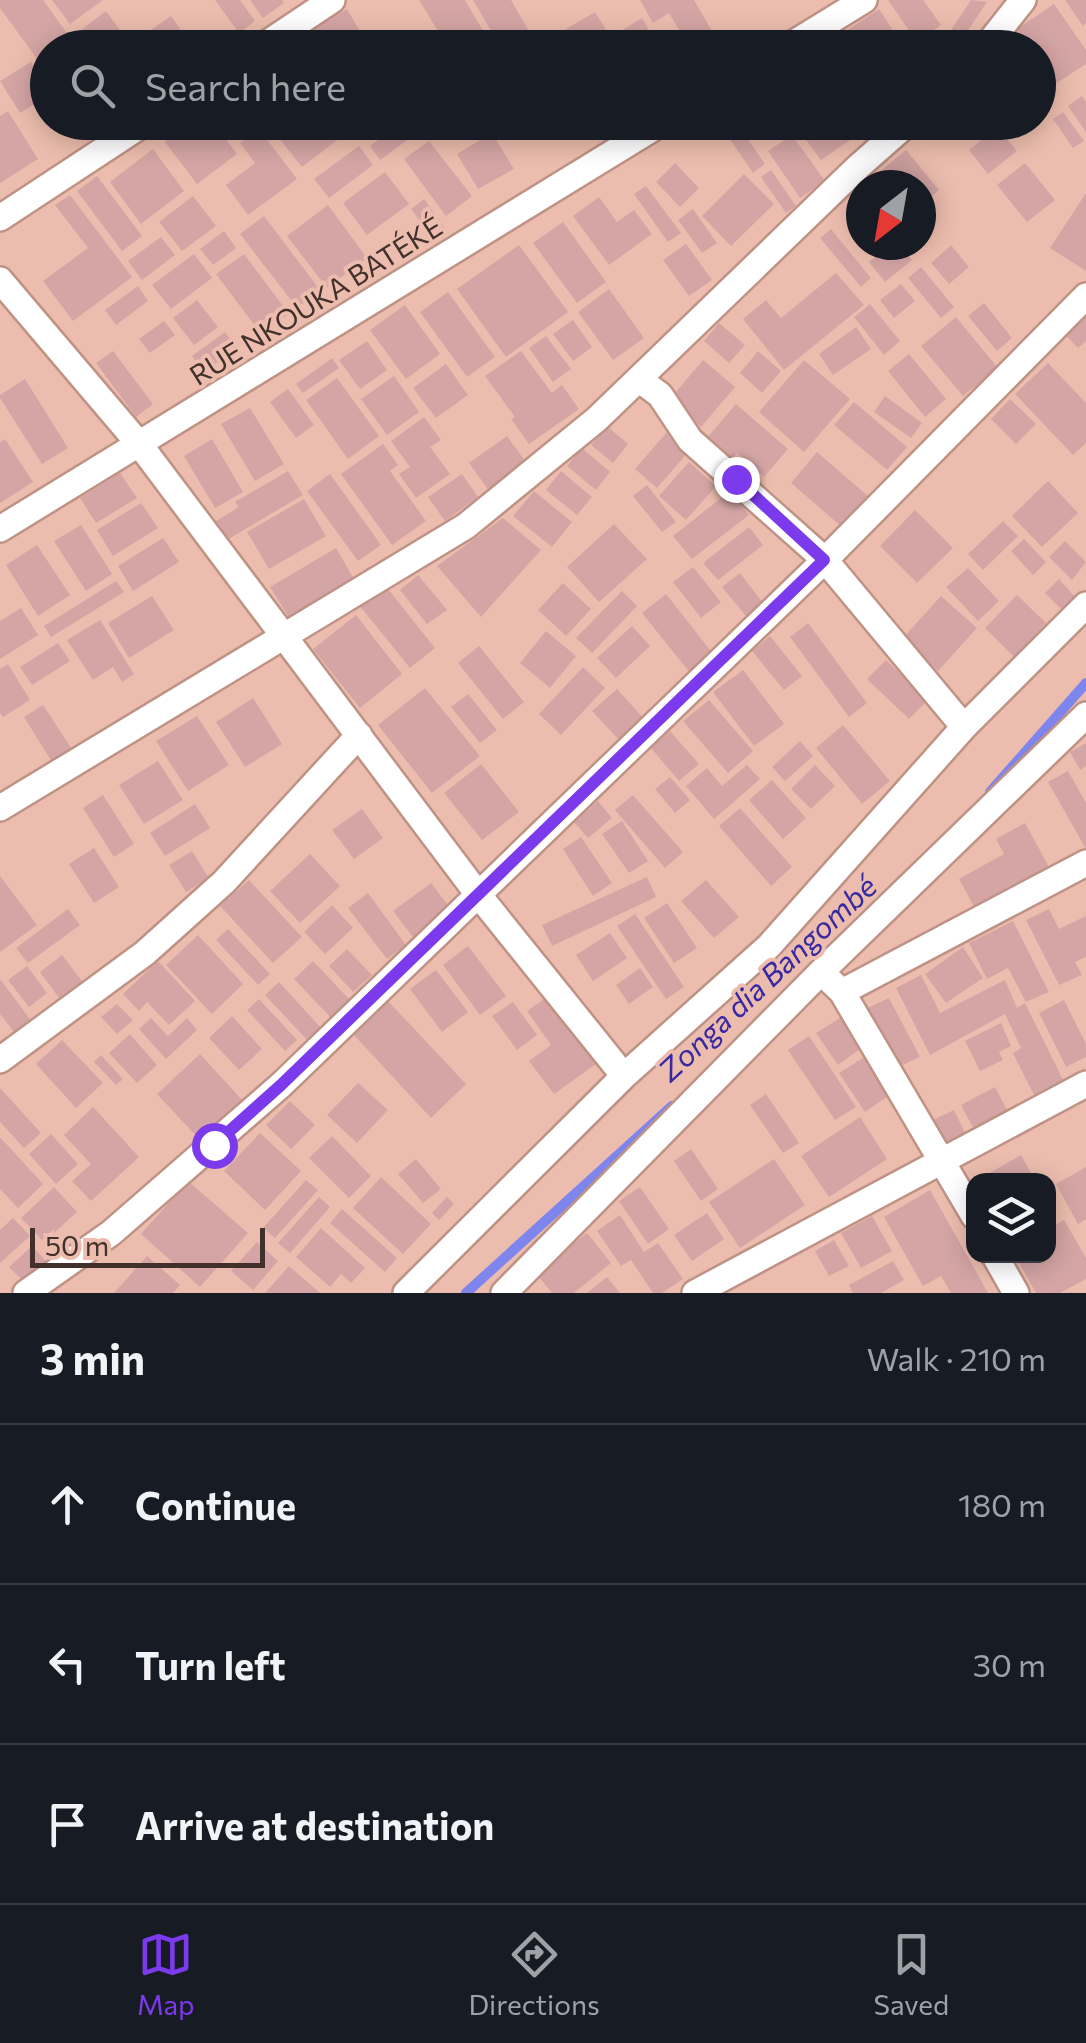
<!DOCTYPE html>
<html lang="en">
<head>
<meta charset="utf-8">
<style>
  :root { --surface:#171b24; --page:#242831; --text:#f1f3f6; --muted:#9ea1a6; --line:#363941; --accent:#7c3aed }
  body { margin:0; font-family:Commissioner,sans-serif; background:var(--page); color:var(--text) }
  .controls { position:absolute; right:30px; bottom:30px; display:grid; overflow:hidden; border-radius:20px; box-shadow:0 5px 25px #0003 }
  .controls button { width:90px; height:90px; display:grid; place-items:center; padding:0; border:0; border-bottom:2px solid var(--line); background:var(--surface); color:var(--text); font:50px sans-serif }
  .compass { position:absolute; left:846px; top:170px; width:90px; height:90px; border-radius:50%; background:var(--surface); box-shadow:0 5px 25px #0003; rotate:211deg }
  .scale { position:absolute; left:30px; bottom:25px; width:235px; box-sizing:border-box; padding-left:10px; border:5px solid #42302a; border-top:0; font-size:28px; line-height:35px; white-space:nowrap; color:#42302a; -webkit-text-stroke:8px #ecbdae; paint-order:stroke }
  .stop { position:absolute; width:30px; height:30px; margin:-22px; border:8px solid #7c3aed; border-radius:50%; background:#fff }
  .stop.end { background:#7c3aed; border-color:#fff; box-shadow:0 2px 10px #0008 }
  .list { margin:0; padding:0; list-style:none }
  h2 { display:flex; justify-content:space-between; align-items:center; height:130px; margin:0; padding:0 40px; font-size:42px }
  h2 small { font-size:32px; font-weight:400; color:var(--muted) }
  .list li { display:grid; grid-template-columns:65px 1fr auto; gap:30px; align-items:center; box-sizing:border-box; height:160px; padding:0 40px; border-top:2px solid var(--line) }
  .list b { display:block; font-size:38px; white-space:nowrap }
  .list em { font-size:32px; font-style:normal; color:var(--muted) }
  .icon { flex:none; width:55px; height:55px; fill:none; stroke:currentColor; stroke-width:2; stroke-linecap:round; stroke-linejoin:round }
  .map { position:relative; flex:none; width:1086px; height:1293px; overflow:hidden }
  .search { position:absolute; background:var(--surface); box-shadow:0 5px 25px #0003; left:30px; right:30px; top:30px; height:110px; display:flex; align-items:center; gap:25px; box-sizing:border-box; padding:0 35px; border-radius:55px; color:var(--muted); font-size:38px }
  .sheet { height:610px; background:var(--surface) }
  nav { display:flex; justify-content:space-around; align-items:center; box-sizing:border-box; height:140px; border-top:2px solid var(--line); background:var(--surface); font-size:28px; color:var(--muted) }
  nav a { display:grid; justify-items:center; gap:5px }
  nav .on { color:var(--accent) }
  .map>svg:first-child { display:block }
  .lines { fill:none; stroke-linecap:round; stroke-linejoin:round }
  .stream { stroke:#7e85ed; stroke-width:10 }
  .building { fill:#d5a5a5 }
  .minor-casing { stroke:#be9284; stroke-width:30 }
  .minor { stroke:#fff; stroke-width:25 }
  .route { stroke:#7c3aed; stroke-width:12 }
  .labels { text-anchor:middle; stroke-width:8; stroke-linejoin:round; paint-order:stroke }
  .street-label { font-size:28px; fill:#42302a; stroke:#ecbdae }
  .water-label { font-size:30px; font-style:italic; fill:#3629a2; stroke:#ecbdae }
</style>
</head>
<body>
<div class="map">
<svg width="1086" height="1293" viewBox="0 0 1086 1293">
  <rect width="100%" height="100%" fill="#ecbdae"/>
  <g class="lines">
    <!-- stream -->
    <path class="stream" d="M990,792L1086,683
      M466,1293L672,1106"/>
  </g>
  <!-- building -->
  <path class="building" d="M0,0H43L72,40L62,48H48V58L40,63L0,8Z
    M52,0H103L70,24Z
    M215,0H240L255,21L239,33Z
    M250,0H282L284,3L263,18Z
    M419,0H465L493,48H448Z
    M473,0H511L533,38L517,48H501Z
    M640,0H694L712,31L688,45L669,13L653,23Z
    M888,0H923L941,25L917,42Z
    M971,0L987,2L963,38L951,30Z
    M1065,0H1086V23L1083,26Z
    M1054,4L1086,50V64L1055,84L1038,60V48H1030L1017,29Z
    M347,9L370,48H322L311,30Z
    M879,9L905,48H853L843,33Z
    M106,11L133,48H88L77,33Z
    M595,12L608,33L584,48H570L561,32Z
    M171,16L194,48H145L138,39Z
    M642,18L659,48H611L606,40Z
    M31,62L48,87V96L20,113L0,81Z
    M1082,96L1086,102V132L1068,106Z
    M8,111L38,159L0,183V116Z
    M1063,112L1084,141L1073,148L1053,119Z
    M192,122H213L237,154L197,184L165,142Z
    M288,122H361L302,167L275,133Z
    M415,122H446L447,125L424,139Z
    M458,122H482L486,129L468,139Z
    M718,122H736L765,164L753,173Z
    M816,122H842L853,138L821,160L801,133Z
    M400,124L410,138L380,160L370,146Z
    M997,127L1017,151L988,174L969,150Z
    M259,129L297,179L248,215L226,185L255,163L240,143Z
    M492,133L514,169L478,189L457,154Z
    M792,135L825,181L800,198L768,151Z
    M429,141L472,196L446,216L404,159Z
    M359,146L373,165L329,198L314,179Z
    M153,149L184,191L141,224L110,182Z
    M906,150L939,190L921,205V185H863Z
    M675,163L699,188L680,207L656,182Z
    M1025,163L1055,200L1027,222L997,185Z
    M771,170L796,206L786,213L761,177Z
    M385,172L409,204L367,235L343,203Z
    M744,174L774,204L731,246L702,216Z
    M97,176L142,236L122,251L77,191Z
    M646,186L681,233L668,242L634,194Z
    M1086,193V271L1050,248Z
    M70,195L132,277L73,321L43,281L88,248L55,205Z
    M193,196L216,226L182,251L159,222Z
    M599,197L617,222L634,210L652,234L609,265L573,216Z
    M424,199L447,231L435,240L411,209Z
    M328,205L367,258L327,288L287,236Z
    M693,209L717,243L702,253L678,220Z
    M264,216L320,290L297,308L240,234Z
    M563,222L606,282L577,303L533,243Z
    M831,229L871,278L861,287L820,238Z
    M224,231L236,248L213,265L200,249Z
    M161,237L175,255L142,280L128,261Z
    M686,244L712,280L689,296L663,260Z
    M519,245L568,312L506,357L457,289Z
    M890,245H900L912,260L885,282L869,262Z
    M951,245L969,267L949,284L931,263Z
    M194,254L212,278L171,309L152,285Z
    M244,254L289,314L261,334L216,274Z
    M921,267L954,307L941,318L908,278Z
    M836,273L864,305L784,370L743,319L766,300L781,318Z
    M901,284L915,301L894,318L880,300Z
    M138,286L148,301L116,325L105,310Z
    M609,289L644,338L613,360L578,312Z
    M448,292L495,357L467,377L420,312Z
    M197,300L218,327L194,345L173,318Z
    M984,303L1012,338L997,351L968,316Z
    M870,304L900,341L884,355L854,317Z
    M405,305L440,354L406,379L370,330Z
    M1086,313V341L1078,348L1064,333Z
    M956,317L998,368L963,396L921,346Z
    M573,320L592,347L573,361L553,334Z
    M164,321L175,335L150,353L139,339Z
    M719,323L745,345L729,363L704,341Z
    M856,327L871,349L833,375L819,354Z
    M225,332L237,348L204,372L192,356Z
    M546,336L571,369L553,382L529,348Z
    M367,341L387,370L360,389L339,360Z
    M113,351L153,404L136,417L96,363Z
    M521,351L552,393L562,385L579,409L529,444L511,419L515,417L485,376Z
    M758,351L781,371L762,393L740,373Z
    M909,354L946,399L925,417L888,371Z
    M332,358L339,368L303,393L296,384Z
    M703,360L735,387L701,427L669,400Z
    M804,360L850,399L804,452L759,412Z
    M1048,363L1086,403V443L1073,455L1015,394Z
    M446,364L468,395L436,418L413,388Z
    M394,376L419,412L387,435L361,399Z
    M337,378L379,436L348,459L306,400Z
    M25,379L68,448L42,464L0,398V395Z
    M288,389L314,425L296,438L270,402Z
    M885,396L922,423L911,438L874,412Z
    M1010,399L1036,424L1016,444L991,419Z
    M854,402L907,447L887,470L834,425Z
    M736,404L788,449L764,477L737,453L730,462L705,440Z
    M250,408L284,464L255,481L221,424Z
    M424,417L441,440L430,447L450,474L416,498L399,474L410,467L391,441Z
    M607,426L628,444L613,463L591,445Z
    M667,432L689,451L657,488L635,469Z
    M507,436L528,465L490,492L469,463Z
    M5,439L33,482L0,503V442Z
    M212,439L243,492L215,508L184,456Z
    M383,444L398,465L390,471L426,521L392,545L341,474Z
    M582,448L610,472L596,490L567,466Z
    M817,452L869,497L842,527L791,483Z
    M689,462L716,486L686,520L659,496Z
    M288,471L303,495L227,540L216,521L239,507L235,502Z
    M561,471L592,497L577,515L546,490Z
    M120,473L137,498L96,523L80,498Z
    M330,474L381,545L358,561L307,491Z
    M462,474L478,497L445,521L428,497Z
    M1048,481L1078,513L1042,547L1012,516Z
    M647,485L676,522L662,532L633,496Z
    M534,491L572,522L552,547L513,516Z
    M730,491L749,515L692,559L673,536Z
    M304,499L326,536L269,569L247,532Z
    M141,503L158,528L113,556L97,530Z
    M915,510L953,548L917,583L880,546Z
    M503,518L541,550L481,617L437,566Z
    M1003,521L1018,536L983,570L968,554Z
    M614,524L647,559L599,602L567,567Z
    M81,525L112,574L86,591L54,541Z
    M749,527L763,545L718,580L703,563Z
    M163,538L179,562L133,591L118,566Z
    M1024,539L1046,562L1033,575L1011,551Z
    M1065,541L1086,562L1072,580L1049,557Z
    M37,545L70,595L38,616L6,565Z
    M336,548L355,581L290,619L270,587Z
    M693,567L721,602L701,618L673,582Z
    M968,568L999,601L978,621L946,587Z
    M740,573L763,603L746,616L722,587Z
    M418,575L447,610L427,624L400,590Z
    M1059,579L1076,598L1063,611L1045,593Z
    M116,581L124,592L51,637L44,626Z
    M563,583L591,609L566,636L538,610Z
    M384,584L435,648L410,668L359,605Z
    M622,591L637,606L592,653L576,638Z
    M666,594L714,655L691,674L642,613Z
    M1017,595L1046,623L1014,657L985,628Z
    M152,596L174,630L129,658L108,623Z
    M941,596L977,628L938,671L902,639Z
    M21,608L38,635L0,659V621Z
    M356,615L402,674L360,708L313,649Z
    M100,620L134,674L122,682L113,667L93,680L67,640Z
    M808,623L867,703L849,717L790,637Z
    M632,626L650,646L616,678L597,658Z
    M546,631L576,656L550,688L520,663Z
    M770,636L802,676L784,690L752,651Z
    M58,643L70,661L32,685L20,667Z
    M479,646L524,702L503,719L458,663Z
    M886,660L928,700L909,719L867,679Z
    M8,664L30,700L3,717L0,713V669Z
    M583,667L605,688L561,735L539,714Z
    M743,670L784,724L754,746L713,692Z
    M425,688L480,756L432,793L378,725Z
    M617,689L645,720L621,742L592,711Z
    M468,694L497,730L480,743L451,707Z
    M253,698L282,744L245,767L216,722Z
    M709,700L753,751L728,773L683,721Z
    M43,705L72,749L52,762L24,717Z
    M197,716L229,765L188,791L156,741Z
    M843,725L890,781L862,804L816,748Z
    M670,731L699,764L679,781L651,748Z
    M800,741L813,756L785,781L772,767Z
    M1086,743V766L1080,770L1070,752Z
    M158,761L183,800L144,824L119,785Z
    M481,764L519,812L482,840L444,793Z
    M747,765L760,779L714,819L686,786L707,768L722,786Z
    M815,765L835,786L811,809L791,789Z
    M1068,771L1086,803V849L1048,782Z
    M670,777L690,800L675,813L655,789Z
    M772,780L806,818L783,839L749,800Z
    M103,795L134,844L114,857L83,808Z
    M633,795L683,852L665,868L615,810Z
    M598,801L612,818L588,838L574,822Z
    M195,804L210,828L165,856L150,833Z
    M740,808L792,867L771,886L719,826Z
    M362,809L383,838L354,859L332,830Z
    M622,821L648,861L629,873L602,834Z
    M1025,823L1051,871L977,912L959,879L1004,854L996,839Z
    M581,837L612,883L593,896L563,849Z
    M94,848L119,887L94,903L69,864Z
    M192,851L209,878L186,892L169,865Z
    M310,854L340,886L300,923L270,891Z
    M0,876L37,925L0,952Z
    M647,877L656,897L552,946L542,925Z
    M249,880L302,937L273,963L220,906Z
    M706,880L739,917L714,938L681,901Z
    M431,883L451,909L413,937L393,911Z
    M368,893L406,945L387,959L348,908Z
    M667,903L697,948L674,963L644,918Z
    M332,905L353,928L325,954L304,932Z
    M68,909L80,925L28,963L16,948Z
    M1049,909L1059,929L1086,916V957L1075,962L1082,975L1059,985L1026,920Z
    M635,914L684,987L666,999L617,926Z
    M1013,921L1049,992L1026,1002L1008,968L987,979L969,943Z
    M228,929L270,974L258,985L216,940Z
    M610,933L627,958L593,981L576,955Z
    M198,935L243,984L212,1014L166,965Z
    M468,946L506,996L480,1015L443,965Z
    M963,947L983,978L946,1003L925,974Z
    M347,949L372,975L353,992L329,966Z
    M62,955L85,985L62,1002L40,972Z
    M158,961L195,1001L169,1025L147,1002L139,1011L123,994Z
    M313,961L351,1001L332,1019L294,979Z
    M27,966L47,993L29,1007L8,980Z
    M640,968L653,987L629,1004L616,985Z
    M436,970L468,1012L442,1032L410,989Z
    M921,975L940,1013L1005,980L1017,1008L1025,1003L1063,1080L1034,1095L1013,1053L1021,1048L1005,1014L930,1055L896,988Z
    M0,979L30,1019L14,1032L0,1014Z
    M279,982L323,1030L309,1042L265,995Z
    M547,997L596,1064L554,1094L529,1061L551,1045L527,1011Z
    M889,998L920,1057L896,1068L865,1009Z
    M259,999L297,1040L285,1051L247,1010Z
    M387,1000L466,1084L431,1118L352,1033Z
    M1064,1000L1086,1044V1057L1066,1067L1039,1013Z
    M513,1002L537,1035L517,1050L492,1016Z
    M117,1004L133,1020L117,1034L101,1017Z
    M232,1016L262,1049L239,1070L209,1038Z
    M151,1018L168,1036L187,1018L197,1030L166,1059L139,1029Z
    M840,1018L860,1049L838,1065L816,1033Z
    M1001,1023L1011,1046L999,1052L1003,1060L980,1071L965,1041Z
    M130,1034L157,1065L137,1083L109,1053Z
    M809,1036L856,1107L835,1120L788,1050Z
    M62,1040L103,1083L76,1108L36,1064Z
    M200,1054L243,1101L200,1140L157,1094Z
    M101,1055L123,1079L116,1085L94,1062Z
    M866,1056L891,1094L865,1112L839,1073Z
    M358,1083L388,1110L357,1143L327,1115Z
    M995,1087L1010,1116L976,1133L961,1105Z
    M0,1088L41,1133L24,1148L0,1122Z
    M766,1094L799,1143L783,1153L750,1105Z
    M290,1101L315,1125L291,1149L266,1125Z
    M93,1107L139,1157L91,1201L72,1181L91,1164L64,1135Z
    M954,1110L967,1137L945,1148L931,1121Z
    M860,1117L887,1159L829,1197L801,1156Z
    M260,1133L301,1171L265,1210L224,1171Z
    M51,1134L78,1164L56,1184L29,1154Z
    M332,1136L371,1176L349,1198L309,1158Z
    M0,1137L43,1184L18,1208L0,1189Z
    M691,1149L718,1189L701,1201L674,1161Z
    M1021,1155L1035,1180H977Z
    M416,1159L441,1189L423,1203L398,1174Z
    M774,1159L805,1205L740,1248L709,1202Z
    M1086,1167V1219L1078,1224L1056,1184Z
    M381,1177L431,1224L403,1254L353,1208Z
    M306,1180L318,1190L275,1238L263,1228Z
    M188,1181L248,1233L200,1287L141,1234Z
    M54,1187L77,1212L44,1242L21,1218Z
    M640,1187L669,1229L648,1244L619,1201Z
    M930,1190L988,1293H951L941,1276L923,1286L884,1217Z
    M319,1197L330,1207L290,1253L278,1243Z
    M447,1197L454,1204L439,1220L432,1213Z
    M342,1209L397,1258L385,1272L330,1223Z
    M707,1213L724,1239L692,1261L674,1235Z
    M620,1215L644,1252L658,1243L683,1279L662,1293H653L631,1260L621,1266L597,1231Z
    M872,1216L892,1251L861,1268L841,1233Z
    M13,1218L30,1236L0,1263V1230Z
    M1064,1220L1086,1258V1279L1060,1293H1036L1015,1256H1048V1229Z
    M321,1228L365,1268L351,1283L341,1274L330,1287L296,1257Z
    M587,1233L611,1263L574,1293H552L536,1273Z
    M834,1240L849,1266L829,1276L815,1251Z
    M257,1242L278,1261L253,1290L231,1271Z
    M32,1246L47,1262L25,1283L9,1267Z
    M147,1256L180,1285L173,1293H114Z
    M893,1261L904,1280L881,1293H853L849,1285Z
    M289,1266L320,1293H265Z
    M607,1277L620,1293H587Z"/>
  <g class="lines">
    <!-- minor casing -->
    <g class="minor-casing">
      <path id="minor" d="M260,48L332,0
        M786,48L864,0
        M985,48L1023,0
        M0,218L146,122
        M0,280L140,445L477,893L624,1076
        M640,380L660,395L690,440L825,560L964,727
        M0,529L663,122
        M0,808L466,526L597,419L858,167L909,122
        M821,972L842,992L974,1216
        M842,992L1086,863
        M0,1060L145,953L224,882L359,735
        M995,1256L1016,1293
        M26,1293L111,1233L281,1085L825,560L1086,296
        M406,1293L624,1076L769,946L964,727L1086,605
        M504,1293L821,972L1086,715
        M695,1293L1086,1084"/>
    </g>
    <!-- minor -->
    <use href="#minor" class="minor"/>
  </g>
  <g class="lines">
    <!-- route -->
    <path class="route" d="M214,1145L281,1085L824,560L736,479"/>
  </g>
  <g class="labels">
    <!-- street labels -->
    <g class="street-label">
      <text transform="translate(316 301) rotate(-32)" y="10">RUE NKOUKA BATÉKÉ</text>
    </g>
    <!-- water labels -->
    <g class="water-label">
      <text transform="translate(768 979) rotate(-43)" y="10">Zonga dia Bangombé</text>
    </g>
  </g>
</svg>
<div class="controls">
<button><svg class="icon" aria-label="layers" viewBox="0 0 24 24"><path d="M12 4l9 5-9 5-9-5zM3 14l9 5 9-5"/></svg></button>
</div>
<svg class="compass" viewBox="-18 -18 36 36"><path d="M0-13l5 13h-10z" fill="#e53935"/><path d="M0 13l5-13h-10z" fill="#9ea1a6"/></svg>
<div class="scale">50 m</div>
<div class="stop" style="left:214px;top:1145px"></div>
<div class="stop end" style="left:736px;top:479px"></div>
<div class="search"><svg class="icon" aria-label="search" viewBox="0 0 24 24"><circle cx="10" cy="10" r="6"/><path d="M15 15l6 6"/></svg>Search here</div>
</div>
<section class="sheet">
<h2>3 min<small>Walk · 210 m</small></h2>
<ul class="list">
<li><svg class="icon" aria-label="ahead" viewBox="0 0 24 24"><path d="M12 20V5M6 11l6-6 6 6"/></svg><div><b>Continue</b></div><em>180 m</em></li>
<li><svg class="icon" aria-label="left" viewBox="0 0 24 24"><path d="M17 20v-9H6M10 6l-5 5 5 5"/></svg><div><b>Turn left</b></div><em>30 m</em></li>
<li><svg class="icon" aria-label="arrive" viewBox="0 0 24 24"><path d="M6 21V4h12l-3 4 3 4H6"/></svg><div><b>Arrive at destination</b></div></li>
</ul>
</section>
<nav>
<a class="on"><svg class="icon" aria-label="map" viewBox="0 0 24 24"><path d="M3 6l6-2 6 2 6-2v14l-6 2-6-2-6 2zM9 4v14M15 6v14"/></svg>Map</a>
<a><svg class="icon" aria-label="directions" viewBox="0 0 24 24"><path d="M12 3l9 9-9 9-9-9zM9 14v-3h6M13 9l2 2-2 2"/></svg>Directions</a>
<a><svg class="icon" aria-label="saved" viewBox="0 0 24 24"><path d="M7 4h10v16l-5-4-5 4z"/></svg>Saved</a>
</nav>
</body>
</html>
